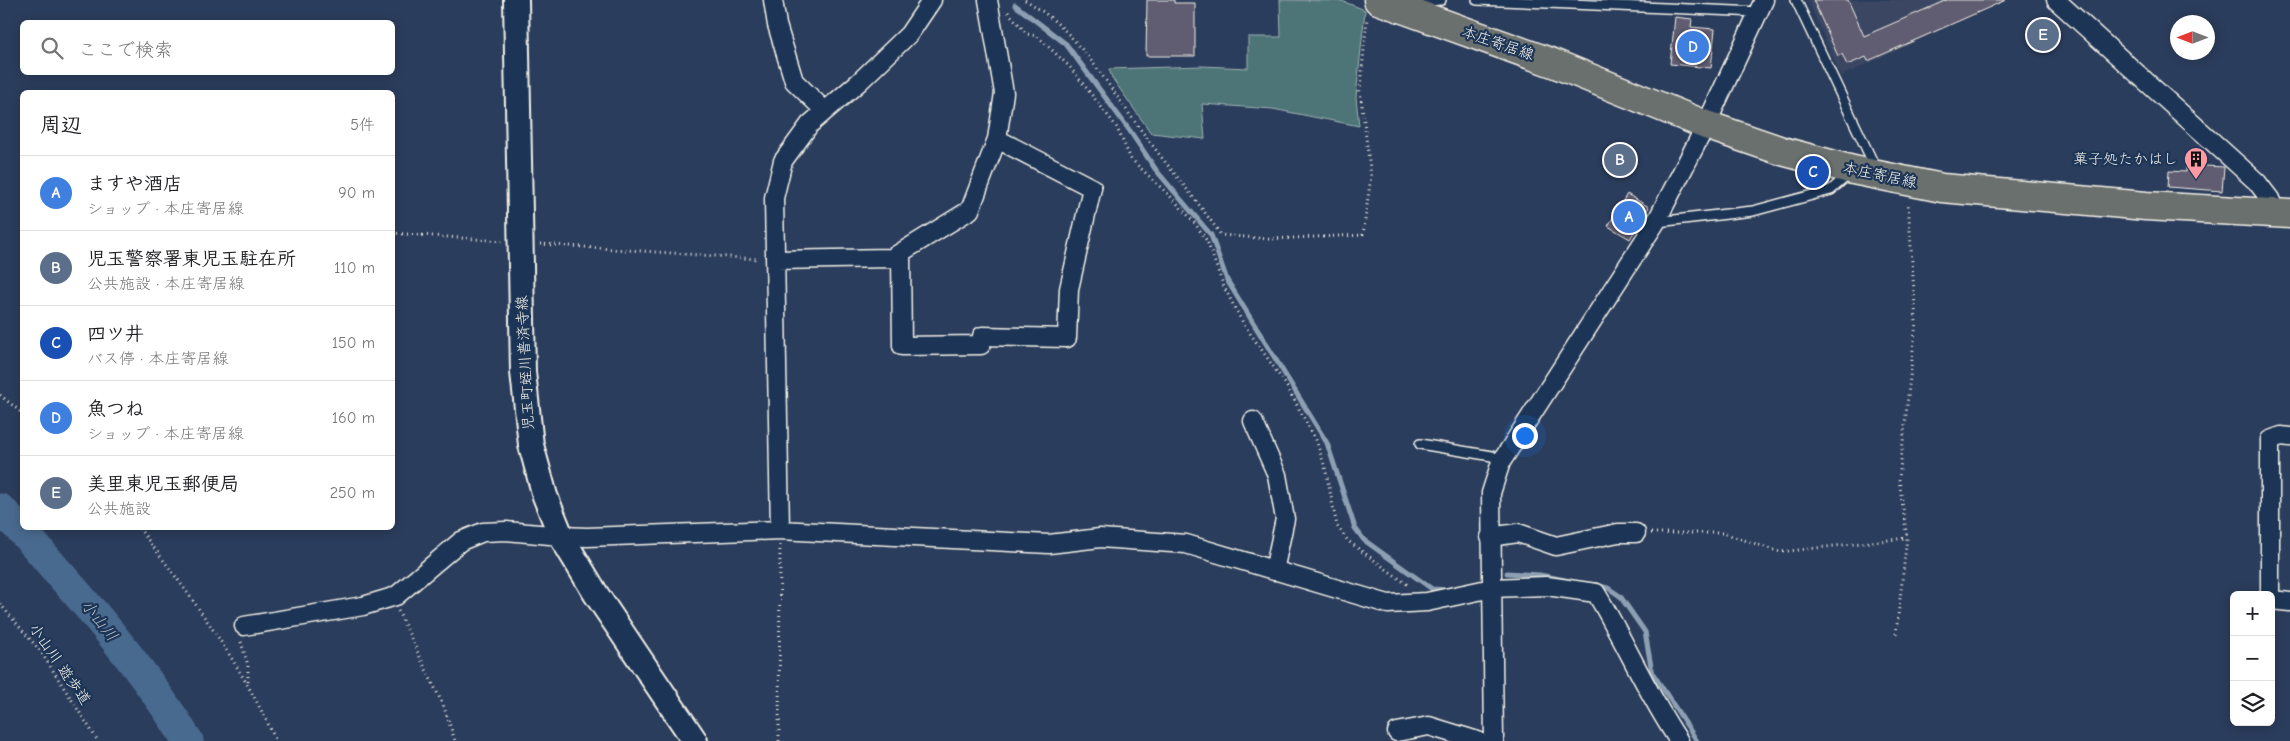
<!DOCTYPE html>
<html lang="ja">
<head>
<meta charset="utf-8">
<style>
  :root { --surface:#fff; --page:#f2f2f2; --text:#202124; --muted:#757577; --line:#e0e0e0; --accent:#0f766e }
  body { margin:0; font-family:"Comic Neue","Klee One",sans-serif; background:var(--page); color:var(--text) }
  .controls { position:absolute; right:15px; bottom:15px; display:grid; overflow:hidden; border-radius:8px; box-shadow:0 2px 12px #0003 }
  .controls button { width:45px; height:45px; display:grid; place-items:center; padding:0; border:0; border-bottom:1px solid var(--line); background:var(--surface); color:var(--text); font:25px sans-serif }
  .compass { position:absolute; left:2170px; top:15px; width:45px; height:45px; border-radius:50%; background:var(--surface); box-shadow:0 2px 12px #0003; rotate:270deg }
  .you { position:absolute; left:1524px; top:435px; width:18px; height:18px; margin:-12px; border:4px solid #fff; border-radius:50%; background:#1a73e8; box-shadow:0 0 0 8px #1a73e833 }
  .badge { display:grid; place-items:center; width:32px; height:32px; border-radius:50%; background:var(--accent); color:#fff; font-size:16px; font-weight:700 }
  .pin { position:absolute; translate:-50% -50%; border:2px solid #fff; box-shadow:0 1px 5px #0006 }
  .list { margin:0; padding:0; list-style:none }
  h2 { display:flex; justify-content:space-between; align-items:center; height:65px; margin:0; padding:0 20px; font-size:21px }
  h2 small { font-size:16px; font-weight:400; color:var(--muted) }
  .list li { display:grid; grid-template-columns:32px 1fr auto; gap:15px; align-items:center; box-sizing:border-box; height:75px; padding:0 20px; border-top:1px solid var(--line) }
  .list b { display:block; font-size:19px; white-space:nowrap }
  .list p { margin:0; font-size:16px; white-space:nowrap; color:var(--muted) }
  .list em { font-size:16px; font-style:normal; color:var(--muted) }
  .icon { flex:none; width:28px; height:28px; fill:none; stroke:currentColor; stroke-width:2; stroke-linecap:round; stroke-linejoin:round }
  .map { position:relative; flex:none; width:2290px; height:741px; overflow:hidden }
  .search { position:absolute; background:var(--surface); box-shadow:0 2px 12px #0003; left:20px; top:20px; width:375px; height:55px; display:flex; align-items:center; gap:12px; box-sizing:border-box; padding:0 18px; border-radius:8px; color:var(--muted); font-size:19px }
  .panel { position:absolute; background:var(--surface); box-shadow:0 2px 12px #0003; left:20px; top:90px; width:375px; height:440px; border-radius:8px }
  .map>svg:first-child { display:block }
  .built { fill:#3b4662 }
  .green { fill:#4d7578; stroke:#a0b3b0 }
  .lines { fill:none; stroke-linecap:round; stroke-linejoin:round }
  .stream { stroke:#8da0b3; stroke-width:5 }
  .river { stroke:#486a8f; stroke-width:31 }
  .building { fill:#615c71; stroke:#f4f1e8 }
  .service-casing { stroke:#f4f1e8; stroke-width:12 }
  .minor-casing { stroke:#f4f1e8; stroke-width:21 }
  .secondary-casing { stroke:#f4f1e8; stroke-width:28 }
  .primary-casing { stroke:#f4f1e8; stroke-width:31 }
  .path { stroke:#f4f1e8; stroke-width:3; stroke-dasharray:1 4; stroke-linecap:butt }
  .service { stroke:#1d3557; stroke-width:9 }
  .minor { stroke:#1d3557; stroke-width:18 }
  .secondary { stroke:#1d3557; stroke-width:24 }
  .primary { stroke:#6b706d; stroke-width:28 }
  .labels { text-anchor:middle; stroke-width:4.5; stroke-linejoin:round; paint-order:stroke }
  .street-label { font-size:15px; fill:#f4f1e8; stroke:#1d3557 }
  .poi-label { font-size:15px; fill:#f4f1e8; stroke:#1d3557; text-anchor:end }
  .water-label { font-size:16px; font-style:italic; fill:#b8c2c9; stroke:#1d3557 }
</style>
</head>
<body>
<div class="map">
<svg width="2290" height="741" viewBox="0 0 2290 741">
  <rect width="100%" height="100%" fill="#2b3d5c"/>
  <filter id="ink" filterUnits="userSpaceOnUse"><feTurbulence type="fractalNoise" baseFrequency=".02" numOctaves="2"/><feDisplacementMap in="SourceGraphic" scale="10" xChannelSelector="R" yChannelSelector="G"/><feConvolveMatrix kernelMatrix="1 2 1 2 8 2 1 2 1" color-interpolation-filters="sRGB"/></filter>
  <g filter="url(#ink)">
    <!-- built -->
    <path class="built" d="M1808,0H1985L1989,8L1841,76Z"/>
    <!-- green -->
    <path class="green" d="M1280,0L1342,1L1365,10L1356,97L1359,126L1273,109L1202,104L1205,139L1151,133L1112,78L1109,69L1202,66L1248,68V37H1281Z"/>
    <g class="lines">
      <!-- stream -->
      <path class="stream" d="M1015,5L1066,44L1130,131L1156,170L1211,235L1227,280L1327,443L1355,528L1364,540L1432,589L1449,590
        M1507,573L1540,575L1570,581
        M1596,585L1608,588L1620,596L1645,632L1652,672L1697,741"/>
      <!-- river -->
      <path class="river" d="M0,509C21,528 39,550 57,571C105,624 150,680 188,741"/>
    </g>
    <!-- building -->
    <path class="building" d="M1147,0H1174V3H1195V56H1146Z
      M1813,0H1848L1864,36L1947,0H2006L1868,61L1866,57L1847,65L1842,54L1838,56Z
      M1675,17L1692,19L1691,27L1715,29L1711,68L1670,64Z
      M2186,165L2224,167L2222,191L2168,187L2169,171L2186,172Z
      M1627,194L1649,207L1630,239L1608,226Z"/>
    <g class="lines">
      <!-- service casing -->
      <g class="service-casing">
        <path id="service" d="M1477,0L1759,12
          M1796,0L1876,169
          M1412,2L1441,0
          M1657,222L1753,211L1831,190L1849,174
          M1420,444L1492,456L1501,462"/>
      </g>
      <!-- minor casing -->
      <g class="minor-casing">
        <path id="minor" d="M773,0L777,25L794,81L825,111
          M2056,0L2257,182L2270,199L2276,213
          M901,253L902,346L981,345L982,336L1067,338L1069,289L1092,188L997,139
          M775,260L892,258L970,210L997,139L1004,93L988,0
          M1253,421L1277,475L1285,519L1274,571
          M780,530L774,198L783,161L810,124L859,82L909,34L932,0
          M1490,537L1518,533L1556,546L1618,533H1636
          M2270,595V440L2281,436L2290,437
          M2271,600L2290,602
          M244,626L363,606L396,596L461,541L483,532L506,531L561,536L587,537L780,530L1049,544L1100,538L1186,544L1388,604L1427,602L1492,588L1547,586L1596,593C1625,641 1647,694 1679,741
          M1397,732L1429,726L1478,741
          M1494,741L1491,493L1501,462L1656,222L1706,125L1764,0"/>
      </g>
      <!-- secondary casing -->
      <g class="secondary-casing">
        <path id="secondary" d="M516,0L523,372L531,445L545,496L561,536L596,594L695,741"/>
      </g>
      <!-- primary casing -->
      <g class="primary-casing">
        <path id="primary" d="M1378,0L1553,63L1706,125L1782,151L1853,170L1942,188L2146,206L2290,214"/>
      </g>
      <!-- path -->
      <path class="path" d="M1025,0C1080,31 1109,89 1147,138C1171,171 1198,201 1221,235L1269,239L1363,235L1371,176L1360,91L1367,18
        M1008,12L1027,34L1037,36L1070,67L1116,126L1131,159L1171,197L1194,222L1207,241L1224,287L1243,323L1286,385L1316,440L1325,467L1337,526L1348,541L1408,585
        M392,233L502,241
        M540,244L758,259
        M0,395L22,413
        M139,528C190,595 241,663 276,741
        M1651,533H1723L1780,552L1907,538
        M0,604L41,652L98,741
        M398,611L444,707L455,741
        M1896,634L1907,538L1899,479L1916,322L1908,202
        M241,642L248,665V685
        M779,741L780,545"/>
      <!-- service -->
      <use href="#service" class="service"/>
      <!-- minor -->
      <use href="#minor" class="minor"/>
      <!-- secondary -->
      <use href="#secondary" class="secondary"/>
      <!-- primary -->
      <use href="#primary" class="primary"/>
    </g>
  </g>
  <!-- icons -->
  <defs>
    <g id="building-pin" transform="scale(1.25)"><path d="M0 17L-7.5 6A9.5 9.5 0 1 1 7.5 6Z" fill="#ff9aa2" stroke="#1d3557"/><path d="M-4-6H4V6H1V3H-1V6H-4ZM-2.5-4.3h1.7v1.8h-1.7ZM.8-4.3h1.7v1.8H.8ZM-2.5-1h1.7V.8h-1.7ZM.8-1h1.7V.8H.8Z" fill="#111"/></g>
  </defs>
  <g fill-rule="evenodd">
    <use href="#building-pin" x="2196" y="159"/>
  </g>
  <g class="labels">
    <!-- street labels -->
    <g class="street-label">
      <text transform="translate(1498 43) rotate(19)" y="5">本庄寄居線</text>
      <text transform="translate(1880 175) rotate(12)" y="5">本庄寄居線</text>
      <text transform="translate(525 363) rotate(-93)" y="5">児玉町蛭川普済寺線</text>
      <text transform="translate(60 664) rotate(55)" y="5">小山川 遊歩道</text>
    </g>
    <!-- poi labels -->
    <g class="poi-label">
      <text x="2178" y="164">菓子処たかはし</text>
    </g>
    <!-- water labels -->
    <g class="water-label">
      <text transform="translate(100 620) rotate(51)" y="6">小山川</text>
    </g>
  </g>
</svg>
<div class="controls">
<button>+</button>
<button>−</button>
<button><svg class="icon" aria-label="layers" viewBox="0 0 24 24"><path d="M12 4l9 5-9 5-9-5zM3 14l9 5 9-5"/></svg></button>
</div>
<svg class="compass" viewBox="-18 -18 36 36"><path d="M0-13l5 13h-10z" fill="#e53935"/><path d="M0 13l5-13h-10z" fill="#757577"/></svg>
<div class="you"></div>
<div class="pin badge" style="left:1629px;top:217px;background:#3f7fe0">A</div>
<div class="pin badge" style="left:1620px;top:160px;background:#5c6f8a">B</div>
<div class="pin badge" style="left:1813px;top:172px;background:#1a4fb4">C</div>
<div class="pin badge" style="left:1693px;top:47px;background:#3f7fe0">D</div>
<div class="pin badge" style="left:2043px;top:35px;background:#5c6f8a">E</div>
<div class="search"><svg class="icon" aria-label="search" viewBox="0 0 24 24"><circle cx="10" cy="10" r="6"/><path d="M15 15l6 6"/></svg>ここで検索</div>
<section class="panel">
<h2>周辺<small>5件</small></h2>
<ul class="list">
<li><span class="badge" style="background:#3f7fe0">A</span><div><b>ますや酒店</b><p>ショップ · 本庄寄居線</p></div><em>90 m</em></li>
<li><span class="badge" style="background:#5c6f8a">B</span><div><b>児玉警察署東児玉駐在所</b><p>公共施設 · 本庄寄居線</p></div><em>110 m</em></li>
<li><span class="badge" style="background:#1a4fb4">C</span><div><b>四ツ井</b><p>バス停 · 本庄寄居線</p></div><em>150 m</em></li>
<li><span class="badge" style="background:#3f7fe0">D</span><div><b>魚つね</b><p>ショップ · 本庄寄居線</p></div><em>160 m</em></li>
<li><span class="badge" style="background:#5c6f8a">E</span><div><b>美里東児玉郵便局</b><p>公共施設</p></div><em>250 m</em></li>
</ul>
</section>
</div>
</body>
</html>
